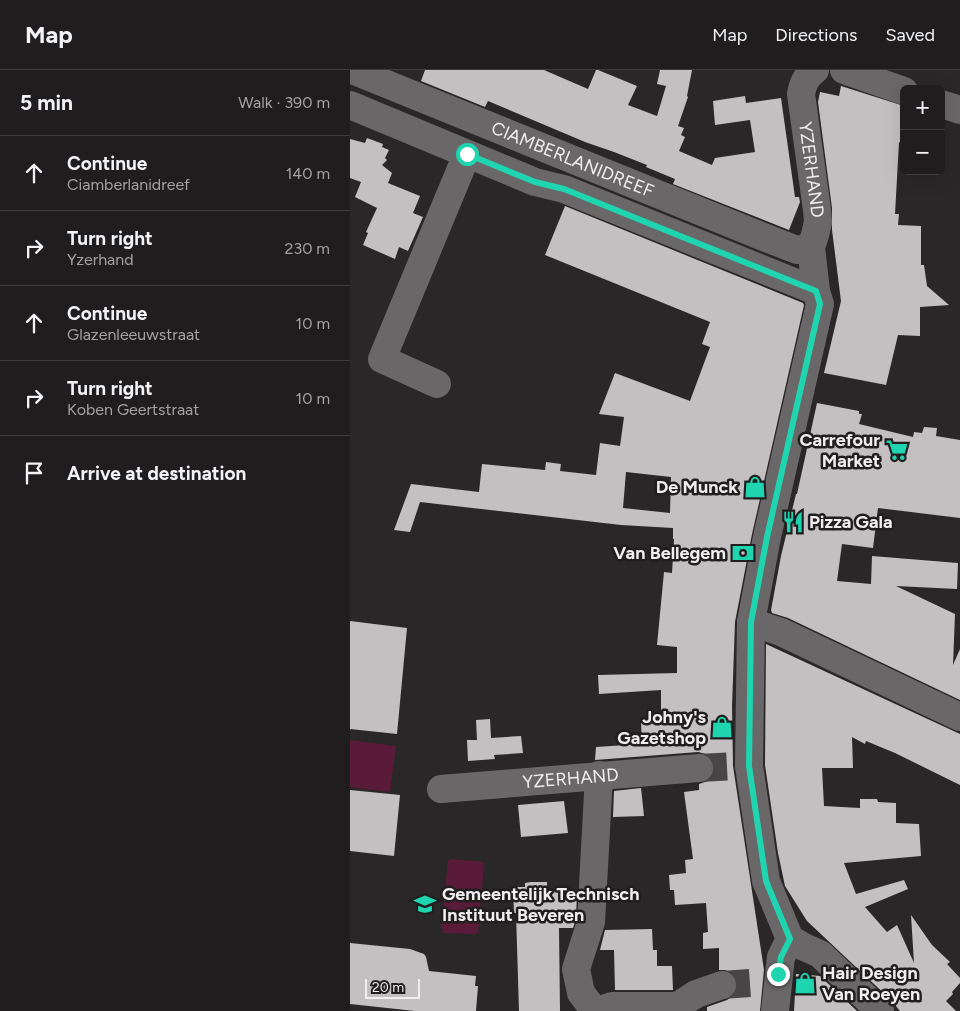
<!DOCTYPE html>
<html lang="en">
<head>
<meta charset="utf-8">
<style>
  :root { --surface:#201d1e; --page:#2d2a2b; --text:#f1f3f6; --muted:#a2a2a4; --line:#3d3b3c }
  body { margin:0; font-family:Figtree,sans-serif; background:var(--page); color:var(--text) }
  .controls { position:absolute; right:15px; top:15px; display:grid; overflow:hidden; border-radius:8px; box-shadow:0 5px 20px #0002 }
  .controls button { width:45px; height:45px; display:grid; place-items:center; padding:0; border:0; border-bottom:1px solid var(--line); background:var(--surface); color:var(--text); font:25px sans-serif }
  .scale { position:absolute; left:15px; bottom:12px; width:55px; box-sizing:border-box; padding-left:5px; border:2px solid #f0eeef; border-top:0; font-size:14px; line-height:18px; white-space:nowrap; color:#f0eeef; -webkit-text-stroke:4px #201e1f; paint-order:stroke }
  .stop { position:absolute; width:15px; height:15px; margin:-11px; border:4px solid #1fd5b0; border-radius:50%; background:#fff }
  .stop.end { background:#1fd5b0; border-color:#fff; box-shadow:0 1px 5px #0008 }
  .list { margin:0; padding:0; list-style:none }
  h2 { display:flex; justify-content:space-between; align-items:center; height:65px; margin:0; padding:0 20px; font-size:21px }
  h2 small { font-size:16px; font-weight:400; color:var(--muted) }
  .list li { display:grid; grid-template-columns:32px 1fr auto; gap:15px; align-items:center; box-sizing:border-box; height:75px; padding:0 20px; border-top:1px solid var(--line) }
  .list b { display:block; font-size:19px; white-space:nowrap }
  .list p { margin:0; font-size:16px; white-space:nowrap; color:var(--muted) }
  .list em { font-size:16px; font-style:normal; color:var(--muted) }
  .icon { flex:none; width:28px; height:28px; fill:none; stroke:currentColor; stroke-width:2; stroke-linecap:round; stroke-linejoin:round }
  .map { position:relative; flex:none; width:610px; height:941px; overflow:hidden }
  header { display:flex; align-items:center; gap:30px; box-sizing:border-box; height:70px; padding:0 25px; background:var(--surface); border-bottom:1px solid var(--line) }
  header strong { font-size:24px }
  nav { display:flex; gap:28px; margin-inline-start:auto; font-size:18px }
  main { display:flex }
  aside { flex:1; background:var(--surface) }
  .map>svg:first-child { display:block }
  .green { fill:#5a1a39 }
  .building { fill:#c4c0c1; fill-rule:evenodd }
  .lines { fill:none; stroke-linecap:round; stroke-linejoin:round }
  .minor-tunnel { stroke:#484546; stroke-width:28; stroke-dasharray:28 14; stroke-linecap:butt }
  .minor { stroke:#6a6768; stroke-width:28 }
  .route { stroke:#1fd5b0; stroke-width:6 }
  .labels { text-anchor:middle; stroke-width:5; stroke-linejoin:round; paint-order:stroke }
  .street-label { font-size:18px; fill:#f0eeef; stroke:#201e1f }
  .poi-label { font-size:18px; font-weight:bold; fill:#f0eeef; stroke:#201e1f; text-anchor:end }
</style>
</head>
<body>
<header>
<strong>Map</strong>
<nav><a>Map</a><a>Directions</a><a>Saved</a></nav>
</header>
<main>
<aside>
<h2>5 min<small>Walk · 390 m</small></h2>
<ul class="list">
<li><svg class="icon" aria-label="ahead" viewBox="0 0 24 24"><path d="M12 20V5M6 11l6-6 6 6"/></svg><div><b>Continue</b><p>Ciamberlanidreef</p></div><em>140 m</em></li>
<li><svg class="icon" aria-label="right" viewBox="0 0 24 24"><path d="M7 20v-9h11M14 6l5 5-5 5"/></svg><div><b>Turn right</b><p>Yzerhand</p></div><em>230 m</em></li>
<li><svg class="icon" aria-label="ahead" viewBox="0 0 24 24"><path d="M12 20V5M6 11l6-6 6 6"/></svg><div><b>Continue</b><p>Glazenleeuwstraat</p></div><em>10 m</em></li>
<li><svg class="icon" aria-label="right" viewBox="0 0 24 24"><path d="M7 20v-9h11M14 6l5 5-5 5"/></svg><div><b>Turn right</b><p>Koben Geertstraat</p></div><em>10 m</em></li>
<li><svg class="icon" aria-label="arrive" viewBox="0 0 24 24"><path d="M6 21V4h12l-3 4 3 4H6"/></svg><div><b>Arrive at destination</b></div></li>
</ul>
</aside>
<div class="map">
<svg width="610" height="941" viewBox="0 0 610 941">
  <rect width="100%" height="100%" fill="#2a2728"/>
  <!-- green -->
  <path class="green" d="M0,670L46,676L40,722L0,717Z
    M101,789L133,792L134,794L128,862L125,864L94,863L91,857L98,791Z"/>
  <!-- building -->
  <path class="building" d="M75,0H194L238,19L246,0H248L287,16L278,35L307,46L316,16L307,14L310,0H342L337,26L338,27L328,56L334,58L331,65L335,67L329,81L362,95L365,88L405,82L400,50L365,55L363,31L395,26L396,33L431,28L445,127H449L450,132L439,160L323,114L325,109L296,97L297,95L264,82L235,72L138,31L135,37L71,11Z
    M491,16L554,36V74L549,72L545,144H549L548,155L571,156V195H574L577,216L599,235L570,237V266L548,265L536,315L474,303L491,231L482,160V138L468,32L470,22L489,26Z
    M17,68L33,74L32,77L39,80L35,88L37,90L32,95L42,103L38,113L70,126L63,143L73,147L58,181L49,177L45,189L13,175L18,163L16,162L27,138L5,127L11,112L0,108V69L15,73Z
    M215,136L453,233L454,235L402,464L385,552L382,636L383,696L414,900L410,941H357V937L377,930L383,926L387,918V910L382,903L375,900H369V878L353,879V863L358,862L356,833L325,835L324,820H320L319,805L336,803L335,790L343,789L334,722L349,720V714L358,711L363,704L364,696L362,690L356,684L348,682L245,690L246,677L292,674L291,652L311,650V620L249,624L248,605L327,603V577L307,575L314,502L322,503L324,469H323V458L271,455L70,432L60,462L44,460L61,414L129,422L132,394L195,400L196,392L211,394L210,401L246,405L250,373L270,376L274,347L249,344L265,303L340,331L360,277L352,274L360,252L195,185ZM276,402L321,407L320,443L273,438Z
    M467,333L509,341V344H512L509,354L563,367L564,362L572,363L574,357L587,358L586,366L610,370V448L528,438L523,478L492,474L487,511L521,514L522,486L608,493L607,519L546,516L605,544L603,595L610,579V630L438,548L422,543L421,540L431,486L446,424H447Z
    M0,551L57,558L47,664L0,659Z
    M416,574L610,664V715L545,683L516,671L515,674L502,667L503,698H472L474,736L510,738V729H527L528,732L546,733V753L569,754L571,786L494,793L506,824L554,810L558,819L515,837L537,862L547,855L564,893L561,845L582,875L600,892L597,894L610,908V913L602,922L603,924L596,931L606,941H550L541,930L457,851L435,816L428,783L415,695Z
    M140,649L141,668L171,666L173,683L144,685L145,689L118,691L117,670H127L126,650Z
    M291,718L294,746L263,747L264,721Z
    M0,720L50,725L44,786L0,781Z
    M214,731L218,763L171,767L168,735Z
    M181,812H197V821L227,820L226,849L223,858H209L210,941H169L166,843H164L163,817H175V813Z
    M302,859L303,880H307V896H322L323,920H265L264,880H250L255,860Z
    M0,873L60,879L74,884L76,887L79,901L126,906L125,916H128L126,941H65L0,934Z
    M446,904L470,906L507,941H444Z"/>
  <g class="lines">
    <!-- minor-tunnel -->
    <path class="minor-tunnel" d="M349,698L387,696
      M372,915L413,912"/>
    <!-- minor -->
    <g class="minor">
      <path id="s1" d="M2,0L411,166L447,180L461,177"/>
      <path id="s2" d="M465,0C456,7 453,13 451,24L467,140L468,152L465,165L461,177L466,221L470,234L417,467L401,552L399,696L416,811L440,869L454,877L470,884L530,941"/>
      <path d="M494,0L554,21"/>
      <path d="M591,34L610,40"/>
      <path d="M0,35L185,112L214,119L466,221"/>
      <path d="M87,314L32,289L117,84"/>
      <path d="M401,552L431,562L610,647"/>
      <path id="s3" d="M91,719L349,698"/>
      <path d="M245,941L231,923L226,899L241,852L249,705"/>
      <path d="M247,941L262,936H328L346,924L372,915"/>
      <path d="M425,941L431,887L440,869"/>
    </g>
  </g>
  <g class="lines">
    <!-- route -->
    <path class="route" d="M117,84L185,112L214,119L466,221L470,234L417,467L401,552L399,696L416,811L440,869L431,887L428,904"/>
  </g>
  <!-- icons -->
  <defs>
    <g id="supermarket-bare" transform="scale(1.725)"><path d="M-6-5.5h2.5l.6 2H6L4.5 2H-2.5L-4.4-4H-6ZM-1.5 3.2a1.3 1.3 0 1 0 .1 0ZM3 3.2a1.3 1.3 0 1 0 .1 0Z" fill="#1fd5b0" stroke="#201e1f" stroke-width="2.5" paint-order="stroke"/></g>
    <g id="shop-bare" transform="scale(1.725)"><path d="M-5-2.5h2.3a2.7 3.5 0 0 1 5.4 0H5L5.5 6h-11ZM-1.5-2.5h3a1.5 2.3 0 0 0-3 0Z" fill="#1fd5b0" stroke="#201e1f" stroke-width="2.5" paint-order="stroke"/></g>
    <g id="restaurant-bare" transform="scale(1.725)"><path d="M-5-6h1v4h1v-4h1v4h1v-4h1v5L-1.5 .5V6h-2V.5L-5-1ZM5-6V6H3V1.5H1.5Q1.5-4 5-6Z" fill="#1fd5b0" stroke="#201e1f" stroke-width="2.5" paint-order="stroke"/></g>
    <g id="bank-bare" transform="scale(1.725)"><path d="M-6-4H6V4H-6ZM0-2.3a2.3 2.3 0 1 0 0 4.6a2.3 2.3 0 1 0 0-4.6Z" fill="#1fd5b0" stroke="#201e1f" stroke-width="2.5" paint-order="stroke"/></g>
    <g id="school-bare" transform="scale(1.725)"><path d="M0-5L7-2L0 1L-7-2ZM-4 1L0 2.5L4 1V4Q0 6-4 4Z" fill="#1fd5b0" stroke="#201e1f" stroke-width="2.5" paint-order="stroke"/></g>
  </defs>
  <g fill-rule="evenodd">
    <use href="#supermarket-bare" x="547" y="380"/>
    <use href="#shop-bare" x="405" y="417"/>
    <use href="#restaurant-bare" x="443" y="452"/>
    <use href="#bank-bare" x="393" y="483"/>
    <use href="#shop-bare" x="372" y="657"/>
    <use href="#school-bare" x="75" y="834"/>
    <use href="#shop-bare" x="455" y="913"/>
  </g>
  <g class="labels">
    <!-- street labels -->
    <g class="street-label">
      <text dy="6" stroke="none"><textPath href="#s1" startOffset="238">CIAMBERLANIDREEF</textPath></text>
      <text dy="6" stroke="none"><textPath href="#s2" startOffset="105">YZERHAND</textPath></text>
      <text dy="6" stroke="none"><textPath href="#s3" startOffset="130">YZERHAND</textPath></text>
    </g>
    <!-- poi labels -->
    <g class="poi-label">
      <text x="530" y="376">Carrefour<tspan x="530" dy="21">Market</tspan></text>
      <text x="388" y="423">De Munck</text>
      <text x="459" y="458" text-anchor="start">Pizza Gala</text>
      <text x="376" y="489">Van Bellegem</text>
      <text x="356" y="653">Johny's<tspan x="356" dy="21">Gazetshop</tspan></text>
      <text x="92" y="830" text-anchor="start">Gemeentelijk Technisch<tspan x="92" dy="21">Instituut Beveren</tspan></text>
      <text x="472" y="909" text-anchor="start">Hair Design<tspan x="472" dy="21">Van Roeyen</tspan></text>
    </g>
  </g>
</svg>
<div class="controls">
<button>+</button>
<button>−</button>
</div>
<div class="scale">20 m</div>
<div class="stop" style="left:117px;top:84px"></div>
<div class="stop end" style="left:428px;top:904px"></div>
</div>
</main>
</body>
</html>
